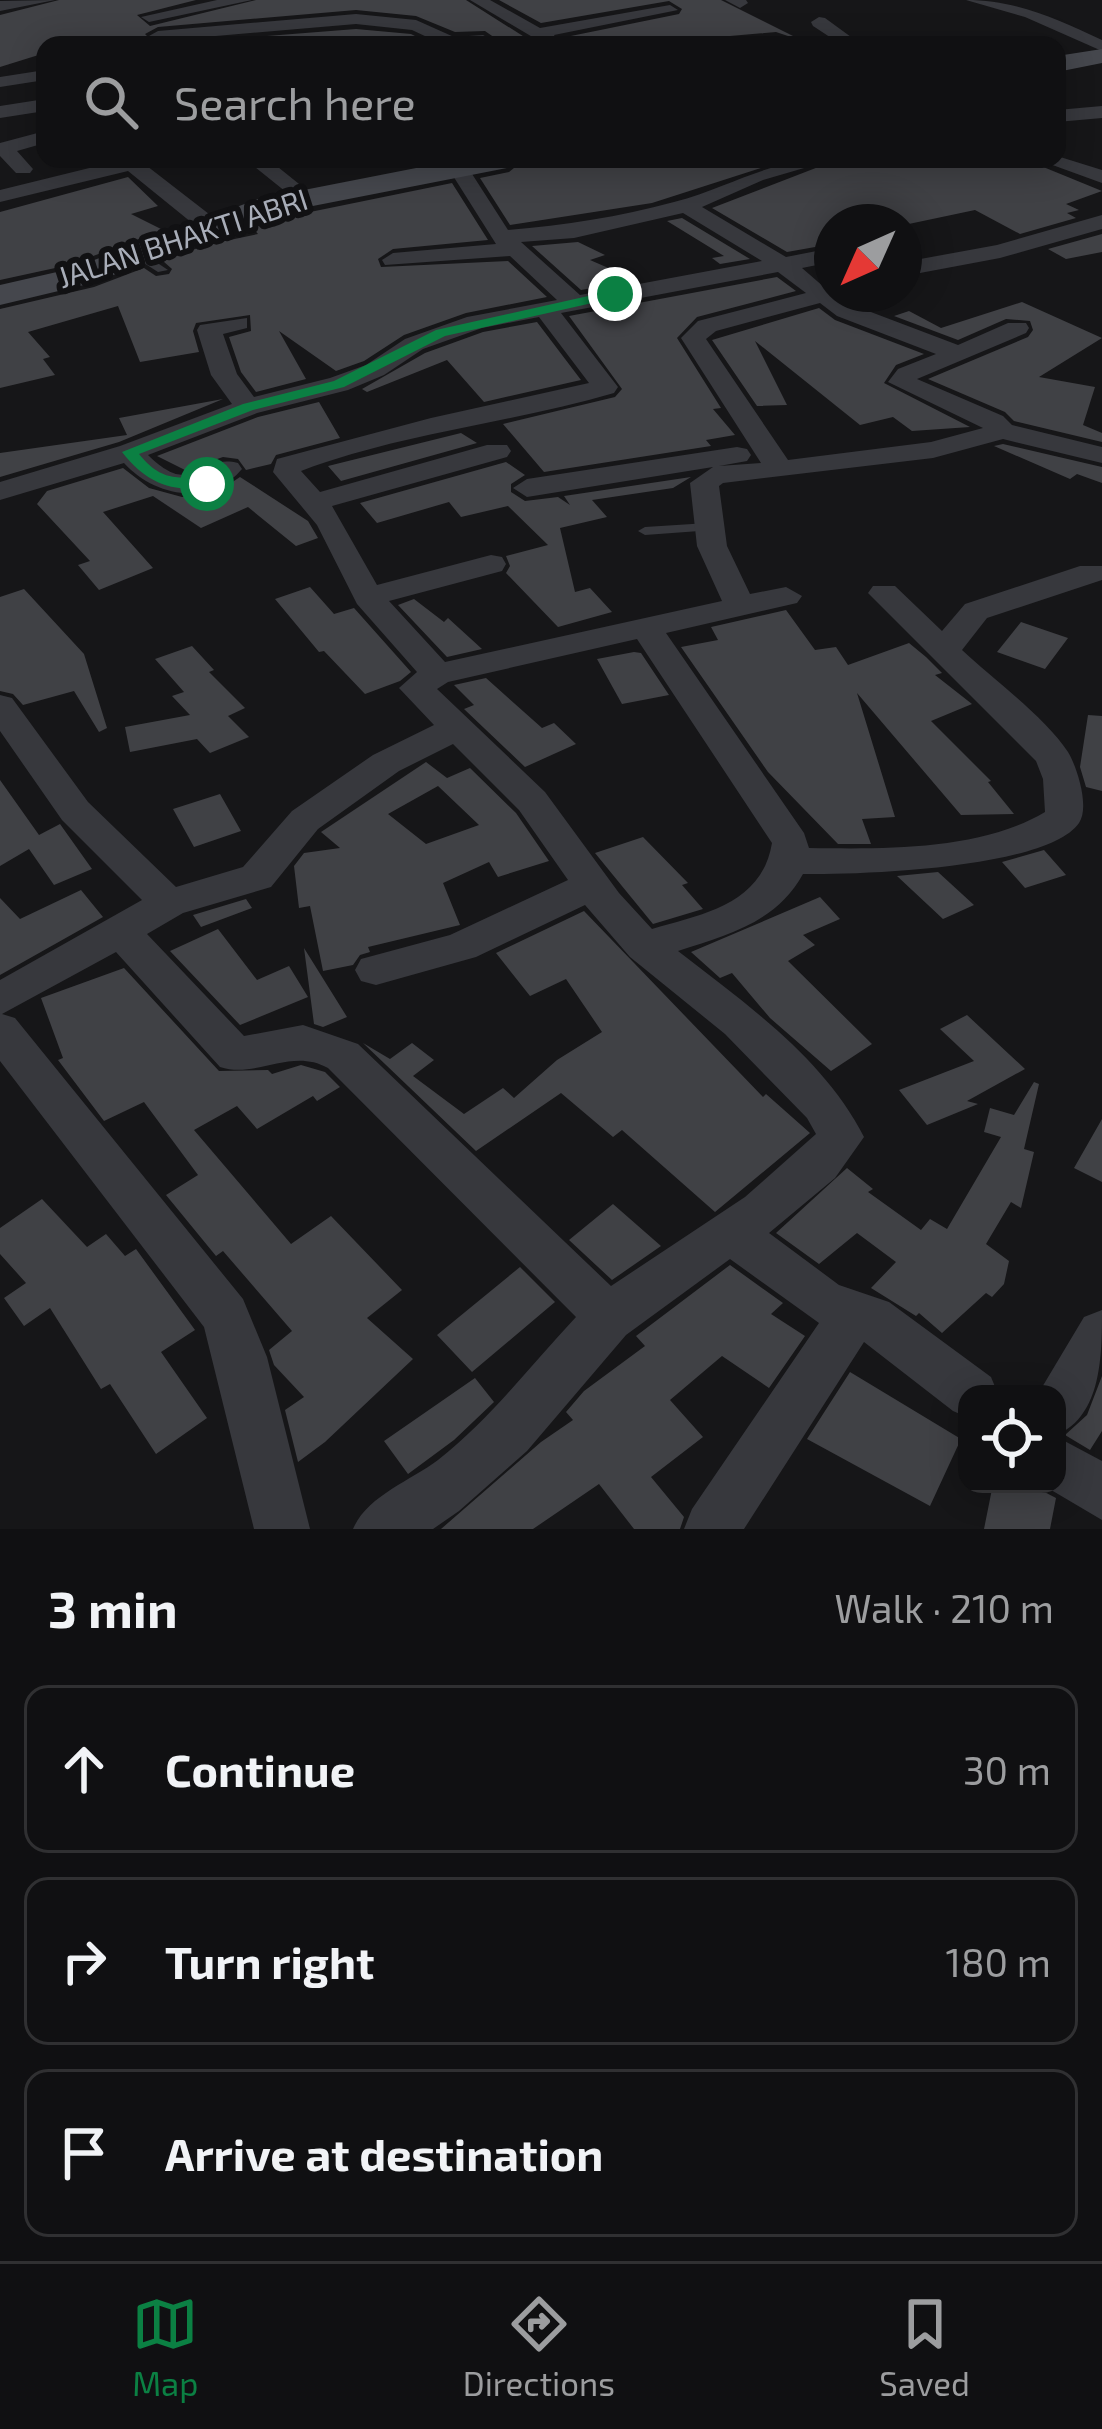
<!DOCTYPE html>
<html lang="en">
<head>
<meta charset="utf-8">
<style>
  :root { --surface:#101012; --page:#1e1e20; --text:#f1f3f6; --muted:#9c9d9f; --line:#303032; --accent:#0b8043 }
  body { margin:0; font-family:"Exo 2",sans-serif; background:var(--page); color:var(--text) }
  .controls { position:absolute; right:36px; bottom:36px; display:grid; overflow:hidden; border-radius:24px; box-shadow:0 6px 30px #0003 }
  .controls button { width:108px; height:108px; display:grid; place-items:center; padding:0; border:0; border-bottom:3px solid var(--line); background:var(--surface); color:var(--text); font:60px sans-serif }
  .compass { position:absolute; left:814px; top:204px; width:108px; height:108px; border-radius:50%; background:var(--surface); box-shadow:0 6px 30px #0003; rotate:225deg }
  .stop { position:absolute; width:36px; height:36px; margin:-27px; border:9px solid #0b8043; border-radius:50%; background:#fff }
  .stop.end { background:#0b8043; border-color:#fff; box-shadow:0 3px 12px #0008 }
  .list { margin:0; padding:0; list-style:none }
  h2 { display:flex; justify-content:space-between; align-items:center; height:156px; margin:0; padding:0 48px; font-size:51px }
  h2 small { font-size:39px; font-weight:400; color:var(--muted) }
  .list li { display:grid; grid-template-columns:78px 1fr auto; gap:36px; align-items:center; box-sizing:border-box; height:168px; margin:0 24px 24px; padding:0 24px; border:3px solid var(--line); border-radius:24px }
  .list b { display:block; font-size:45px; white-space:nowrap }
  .list em { font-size:39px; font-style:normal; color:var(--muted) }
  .icon { flex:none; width:66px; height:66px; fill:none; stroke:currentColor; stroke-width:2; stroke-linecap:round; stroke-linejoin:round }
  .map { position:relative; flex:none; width:1102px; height:1529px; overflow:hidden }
  .search { position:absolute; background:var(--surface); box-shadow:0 6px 30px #0003; left:36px; right:36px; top:36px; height:132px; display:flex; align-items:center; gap:30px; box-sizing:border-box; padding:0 42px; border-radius:24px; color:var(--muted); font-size:45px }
  .sheet { height:732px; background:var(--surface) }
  nav { display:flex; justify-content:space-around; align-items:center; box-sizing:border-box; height:168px; border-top:3px solid var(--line); background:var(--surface); font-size:33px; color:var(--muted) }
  nav a { display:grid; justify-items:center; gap:6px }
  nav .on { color:var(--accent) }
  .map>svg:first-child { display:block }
  .building { fill:#404145; fill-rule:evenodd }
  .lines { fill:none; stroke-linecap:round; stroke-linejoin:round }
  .lane { fill:#37383d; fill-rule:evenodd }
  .street { fill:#37383d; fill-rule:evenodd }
  .secondary { fill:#45474d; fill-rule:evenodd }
  .route { fill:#0b8043 }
  .labels { text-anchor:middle; stroke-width:12; stroke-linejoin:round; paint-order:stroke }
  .far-street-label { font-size:30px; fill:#a8adb8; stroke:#111113 }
</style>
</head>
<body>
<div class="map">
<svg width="1102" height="1529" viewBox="0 0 1102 1529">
  <rect width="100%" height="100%" fill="#161618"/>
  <!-- building -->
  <path class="building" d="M59,0H196L137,15L150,26L256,0H466L537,45H505L485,31L455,32L416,16L356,10L158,27L145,34L155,44L45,45V53L0,67V15Z
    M499,0H721L803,41L776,32L730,36L717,45H564L561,38L679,14L682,9L669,1L541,23Z
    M356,29L411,34L433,45H268L267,36Z
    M525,159H789L652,203L510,225L480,178L509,172Z
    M839,159L985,163L1000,159L1020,168L1036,164L1102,191L1066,204L1079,210L1067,213L1076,218L1020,234L975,210L904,225L875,213L832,221V244L787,252L712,208Z
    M128,177L158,206L131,214L163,230L69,265L0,280V212Z
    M452,183L488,240L393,249L378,259L381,267L508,261L547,297L466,313L404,335L364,361L336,371L279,331L306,379L256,392L241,372L229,337L251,331L250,315L196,323L193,331L199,352L140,362L118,306L28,332L50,357L43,359L55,375L0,388V309L94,287L144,268L156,276L169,274L172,269L163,261L206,245L258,234L252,227L271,220Z
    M682,218L750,259L720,264L712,258L724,256L667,221Z
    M1102,234V252L1066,259L1048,249Z
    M578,242L605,255L590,260L636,280L581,290L532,246Z
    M777,277L796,291L697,317L677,338L721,408L713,409L735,435L706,440L711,446L544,472L503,424L615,397L622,389L569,316Z
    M1022,302L1102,338L1039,377L1095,387L1083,425L1102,433V442L1014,421L1005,412L928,379L1028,337L1033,330L1030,321L1006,319L958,340L894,316L909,311L941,328Z
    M819,308L835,320L924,354L896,365L884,383L970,427L912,431L893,417L860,425L755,341L787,405L757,406L712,340Z
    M537,322L581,380L484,402L447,360L367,392L362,389L425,353L483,332Z
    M223,399L119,442L0,477V453L127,435L119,418Z
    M319,402L340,438L276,455L271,464L246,470L238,459L223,457L185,470L157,456L258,417Z
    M461,433L477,443L341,481L328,466Z
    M1003,444L1102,467V483L1077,474L1070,479L994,446Z
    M506,462L525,475L511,484V492L525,501L558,497L570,505L564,496L691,477L673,488L592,500L607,517L560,528L575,592L590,588L612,612L558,627L506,573L510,566L506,556L548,545L508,506L461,517L449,502L377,523L360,503Z
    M123,468L149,488L182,497L216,493L240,477L308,521L318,538L296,546L248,507L201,528L153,496L103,512L153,568L99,590L78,565L90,561L37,504L47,491Z
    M310,587L334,614L354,608L411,672L400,681L365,694L324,651L319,652L275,599Z
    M24,589L84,654L107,728L99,732L74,691L23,705L13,694L0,691V597Z
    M414,599L444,622L448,618L482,649L447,657L398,605Z
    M786,610L815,650L836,647L848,665L909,643L926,657L942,673L935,675L972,704L931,721L991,781L988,782L1014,814L961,815L857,693L895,817L862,819L871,844H838L768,772L681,647L718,640L711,627Z
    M1021,622L1068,638L1045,669L997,652Z
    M192,646L214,670L209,672L245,708L228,716L249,737L210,753L197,739L130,752L125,727L190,715L172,696L184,692L155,659Z
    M634,652L641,653L669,695L622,704L597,659Z
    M486,678L542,728L554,723L576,744L525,767L464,709L474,705L454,685Z
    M1088,715L1102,716V791L1086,787L1080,767Z
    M426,762L447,778L470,768L516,813L549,861L498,877L489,862L443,883L460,925L368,947L370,952L360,955L353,965L323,971L310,906L299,908L294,866L304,853L340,848L321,832ZM438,786L479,825L426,844L388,814Z
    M0,780L39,835L60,824L92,869L54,885L29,849L0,866Z
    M220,794L241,831L194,847L173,809Z
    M643,837L688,883L682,885L703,909L653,924L595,853Z
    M1044,850L1066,875L1025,888L1002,862Z
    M938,872L974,905L943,919L897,876Z
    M81,890L103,917L0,975V898L20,919Z
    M820,897L840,919L803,935L815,945L788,961L872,1044L831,1071L770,1018L732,973L720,978L691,952Z
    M246,899L252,908L201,927L193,915Z
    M584,911L763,1097L766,1094L810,1133L715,1212L622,1130L613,1137L561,1093L476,1151L363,1043L390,1059L412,1043L434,1060L413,1076L464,1114L503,1088L514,1098L557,1060L602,1032L566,979L530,996L496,953Z
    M218,929L257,980L289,966L308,997L240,1025L170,951Z
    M304,948L347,1017L323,1027L314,1024Z
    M124,968L219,1071L268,1070L272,1074L301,1065L325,1072L340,1087L317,1101L313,1096L257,1129L237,1106L194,1130L291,1244L331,1216L402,1290L367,1318L413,1359L325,1442L298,1462L285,1410L304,1397L274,1365L269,1350L292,1331L223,1251L216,1256L166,1195L198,1175L144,1102L104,1121L58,1060L63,1058L41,998Z
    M967,1015L1025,1069L967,1101L978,1104L927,1125L899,1090L974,1061L940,1029Z
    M1034,1082L1039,1084L1024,1149L1034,1152L1021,1208L1011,1202L986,1244L1009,1261L1004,1284L992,1297L986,1293L942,1333L919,1313L916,1316L871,1288L896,1262L857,1233L819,1264L776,1233L847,1168L873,1189L868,1192L921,1230L930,1219L947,1229L1001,1137L984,1132L990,1108L1014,1115Z
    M1102,1119V1182L1074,1168Z
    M42,1199L87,1247L106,1234L125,1256L136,1249L195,1330L161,1352L207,1418L156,1454L110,1384L101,1389L50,1308L24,1326L4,1298L26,1283L0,1254V1228Z
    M613,1204L661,1246L612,1280L569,1240Z
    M730,1265L783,1303L771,1314L805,1336L769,1388L722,1356L670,1400L703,1437L651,1477L684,1517L680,1529H634L599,1484L533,1529H441L541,1442L573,1420L566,1412L584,1391L645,1346L636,1336Z
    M520,1267L555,1302L472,1372L437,1335Z
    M850,1372L961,1439L930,1506L807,1439Z
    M1102,1376V1431L1090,1450L1065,1435L1087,1415Z
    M475,1378L494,1402L454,1440L408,1474L384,1441Z
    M993,1484H1029L1056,1498L1050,1529H984Z"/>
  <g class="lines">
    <!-- lane -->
    <path class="lane" d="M133,252H141L168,270L158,272L133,256Z
      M708,523L713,524V530L645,535L638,531L645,527Z"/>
    <!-- street -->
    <path class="street" d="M55,0L0,11V1Z
      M217,0H252L149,22L141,17Z
      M470,0H490L540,28L670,5L678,10L554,35L560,45H546Z
      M725,0H746L748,3L740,8Z
      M966,0C1016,0 1057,19 1102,40V51L1025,17Z
      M356,14L416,20L454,37L483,35L501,45H444L412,30L356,24L158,41L149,36L158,31Z
      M819,17L825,18L862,45H842L813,26L811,22Z
      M776,36L801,45H721L730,40Z
      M45,70V80L0,87V77Z
      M45,99V111L0,118V106Z
      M1102,106V118L1057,122V110Z
      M45,131V143L17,151L33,169L30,173H16L0,156V143Z
      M1057,156L1102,170V183L1036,159Z
      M126,159H161L147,166L218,221V231H202L128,171L0,202V190Z
      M245,159H268L314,196L303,202L296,200Z
      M437,159L465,163L508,230C565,225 619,217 674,202C735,186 766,159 835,159L763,180L702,207L786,257L832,248V262L802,268L832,294L855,306L958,345L1008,323H1026L1029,328L1026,333L917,379L1003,416L1012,425L1102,447V463L1003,439L933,458L723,483L719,486L727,546L750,594L786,587L802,596L797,603L666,633L804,833L809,848C883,849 980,851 1045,812L1043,779L1036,761L868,593L873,586H895L942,631L965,604L1080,566H1102V580L987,618L962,650C993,679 1045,717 1068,752C1077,767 1090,807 1079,823C1047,869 857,875 803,874C776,923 727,935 678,951C746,1004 824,1058 864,1137L835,1178L769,1233L839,1285L889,1302L991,1377L998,1394H967V1417L953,1411L864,1342L744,1529H684L692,1509L819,1323L730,1259L626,1335L527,1451L459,1511L433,1529H353C367,1496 410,1481 438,1460C491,1418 530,1366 576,1317L328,1068C291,1047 257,1079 220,1067L116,952L2,1014L15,1018L243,1299L267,1357L310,1529H254L204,1327L0,1061V980L142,900L62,820L0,731V695L12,698L88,802L176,887L243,867L292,811L373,755L434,725L399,688L417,672L357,604L317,525L273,472L277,459L431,418L589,383L539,317L482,328L423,349L384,375L348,390L257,413L148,455C194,500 197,453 238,463L242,469C210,507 155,497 124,463L0,500V482L120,446L232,404L211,375L197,330L200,325L247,318V328L223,334L237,374L254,397L330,378L366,365L405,339L467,317L557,300L510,256L385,265L382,260L393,253L496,244L450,171ZM683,213L762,261L580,295L521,242L574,238ZM778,272L806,293L698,321L681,338L761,463L719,466L747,461L751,455L747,449L737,447L527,479L513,488L527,497L713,467L690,483L697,546L722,601L445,662L389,601L502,571L506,564L502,557L491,555L377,585L332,506L507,457L511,451L507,445H487L320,492L301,471C401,433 512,423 614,393L618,387L561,313ZM820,303L837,316L936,354L898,369L888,382L983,428L931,442L788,460L706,339L716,331ZM637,639L772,843C762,904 704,914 652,929L619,893L545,792L437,689L448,682ZM453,744L519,810L568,880L450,935L361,959L355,970L361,981L376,985L476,957L585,905L630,957L725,1034L807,1118L816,1134L745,1197L611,1286L358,1044L303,1025L244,1036L147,934L183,913L271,887L318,829L399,771Z
      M1102,215V229L1000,258L904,276V262L997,245Z
      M1102,1310C1102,1355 1102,1415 1057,1435V1394H1038L1084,1317Z
      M1057,1437L1102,1461V1520L1041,1484H1057Z"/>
    <!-- secondary -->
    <path class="secondary" d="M1102,49V63L1057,72V56Z
      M462,159H521L507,168L277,213L92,283L0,305V285L70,269L258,199Z"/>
  </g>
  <!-- route -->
  <path class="route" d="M615,290L619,297L445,336L344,387L253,410L139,454C169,491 186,469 214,484L212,487C173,493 147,484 122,452L243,404L334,381L436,330Z"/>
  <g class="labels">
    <!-- far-street labels -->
    <g class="far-street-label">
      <text transform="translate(183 239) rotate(-18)" y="10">JALAN BHAKTI ABRI</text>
    </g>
  </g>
</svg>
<div class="controls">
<button><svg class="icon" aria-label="locate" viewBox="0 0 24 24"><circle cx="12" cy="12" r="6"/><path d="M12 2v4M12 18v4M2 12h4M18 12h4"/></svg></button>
</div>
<svg class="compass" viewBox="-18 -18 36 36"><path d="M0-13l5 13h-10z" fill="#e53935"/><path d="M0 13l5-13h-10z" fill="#9c9d9f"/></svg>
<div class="stop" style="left:207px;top:484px"></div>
<div class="stop end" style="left:615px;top:294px"></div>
<div class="search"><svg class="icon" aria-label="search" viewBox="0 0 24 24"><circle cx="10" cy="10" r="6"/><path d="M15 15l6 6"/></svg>Search here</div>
</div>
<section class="sheet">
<h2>3 min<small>Walk · 210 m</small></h2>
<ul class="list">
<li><svg class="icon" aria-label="ahead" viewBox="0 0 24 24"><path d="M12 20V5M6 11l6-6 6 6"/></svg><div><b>Continue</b></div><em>30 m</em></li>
<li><svg class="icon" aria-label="right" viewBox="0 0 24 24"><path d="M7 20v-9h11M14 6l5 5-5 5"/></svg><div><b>Turn right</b></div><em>180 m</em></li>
<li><svg class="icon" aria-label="arrive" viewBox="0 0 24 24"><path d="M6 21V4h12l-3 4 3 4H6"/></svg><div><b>Arrive at destination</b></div></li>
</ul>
</section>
<nav>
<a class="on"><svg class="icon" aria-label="map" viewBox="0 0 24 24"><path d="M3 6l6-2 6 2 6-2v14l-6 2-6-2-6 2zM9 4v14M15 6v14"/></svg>Map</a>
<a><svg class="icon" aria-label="directions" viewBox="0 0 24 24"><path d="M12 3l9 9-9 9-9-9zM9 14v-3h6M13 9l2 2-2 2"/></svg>Directions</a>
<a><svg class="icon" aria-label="saved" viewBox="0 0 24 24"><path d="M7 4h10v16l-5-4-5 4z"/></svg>Saved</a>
</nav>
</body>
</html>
